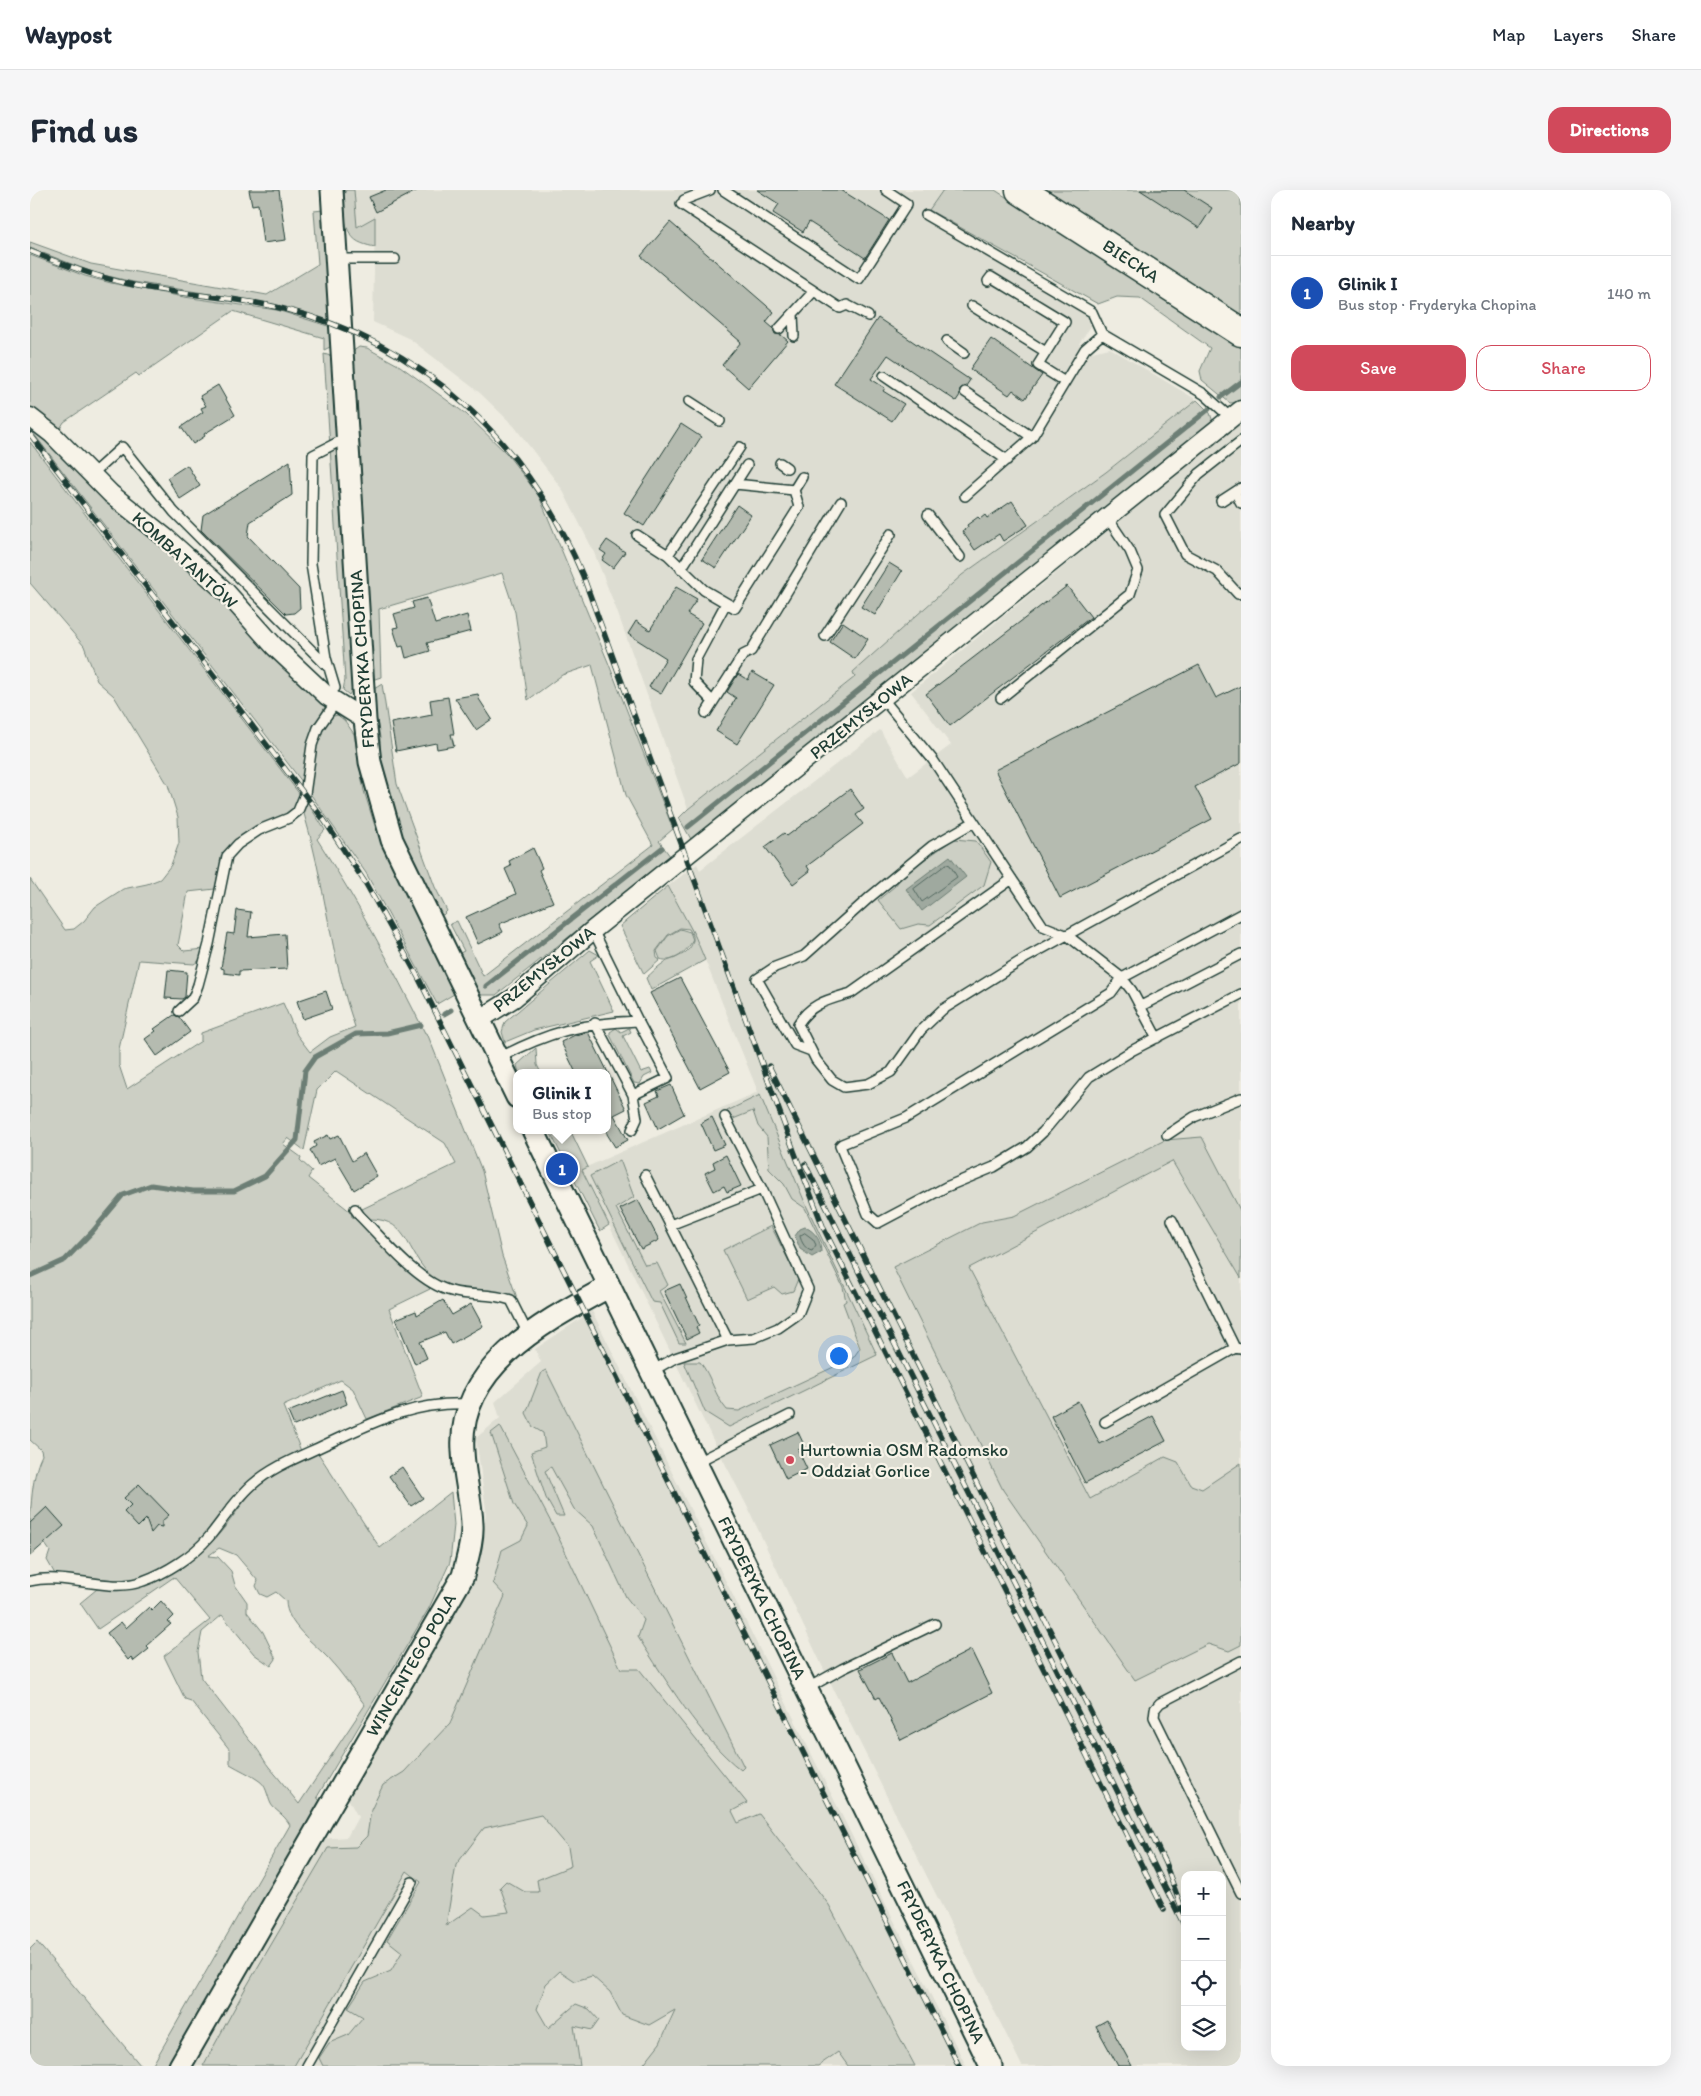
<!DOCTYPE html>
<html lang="en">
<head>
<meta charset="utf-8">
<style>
  :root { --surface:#fff; --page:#f6f6f7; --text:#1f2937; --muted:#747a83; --line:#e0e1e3; --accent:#d1495b }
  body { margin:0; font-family:Itim,sans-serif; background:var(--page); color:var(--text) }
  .controls { position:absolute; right:15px; bottom:15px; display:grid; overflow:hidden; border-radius:10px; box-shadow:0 5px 20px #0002 }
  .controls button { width:45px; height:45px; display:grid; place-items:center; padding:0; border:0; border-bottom:1px solid var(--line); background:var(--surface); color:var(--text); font:25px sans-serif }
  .you { position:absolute; left:808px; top:1165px; width:18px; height:18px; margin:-12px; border:4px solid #fff; border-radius:50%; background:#1a73e8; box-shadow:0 0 0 8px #1a73e833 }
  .badge { display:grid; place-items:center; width:32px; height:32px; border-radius:50%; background:var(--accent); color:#fff; font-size:16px; font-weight:700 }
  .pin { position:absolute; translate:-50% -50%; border:2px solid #fff; box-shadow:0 1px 5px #0006 }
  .popup { position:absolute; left:483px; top:879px; width:98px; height:65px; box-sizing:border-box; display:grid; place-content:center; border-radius:10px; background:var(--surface); filter:drop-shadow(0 1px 4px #0005); font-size:16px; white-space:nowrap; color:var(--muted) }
  .popup b { font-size:19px; color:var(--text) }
  .popup::after { content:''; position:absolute; left:50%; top:100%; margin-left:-10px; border:10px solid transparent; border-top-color:var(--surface) }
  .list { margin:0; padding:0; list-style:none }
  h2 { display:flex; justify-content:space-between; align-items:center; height:65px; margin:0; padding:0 20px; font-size:21px }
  h2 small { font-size:16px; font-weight:400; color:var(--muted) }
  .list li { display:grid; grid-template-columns:32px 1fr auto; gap:15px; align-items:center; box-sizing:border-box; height:75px; padding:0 20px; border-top:1px solid var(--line) }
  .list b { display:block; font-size:19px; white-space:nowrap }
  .list p { margin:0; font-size:16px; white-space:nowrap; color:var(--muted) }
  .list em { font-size:16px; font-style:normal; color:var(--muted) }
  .actions { display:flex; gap:10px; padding:15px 20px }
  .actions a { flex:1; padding:11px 0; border:1px solid var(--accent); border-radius:15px; text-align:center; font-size:18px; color:var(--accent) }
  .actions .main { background:var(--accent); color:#fff }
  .icon { flex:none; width:28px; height:28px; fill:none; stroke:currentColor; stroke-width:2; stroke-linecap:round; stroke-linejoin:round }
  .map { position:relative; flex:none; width:1211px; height:1876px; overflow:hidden; border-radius:15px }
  header { display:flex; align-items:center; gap:30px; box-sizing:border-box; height:70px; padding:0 25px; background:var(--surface); border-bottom:1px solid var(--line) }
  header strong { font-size:24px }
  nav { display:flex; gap:28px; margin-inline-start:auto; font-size:18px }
  .intro { display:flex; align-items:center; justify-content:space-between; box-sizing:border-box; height:120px; padding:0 30px }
  h1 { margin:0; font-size:35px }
  .button { padding:12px 22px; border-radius:15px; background:var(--accent); color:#fff; font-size:18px; font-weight:700 }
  main { display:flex; gap:30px; padding:0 30px }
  aside { flex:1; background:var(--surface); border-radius:15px; box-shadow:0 5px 20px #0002 }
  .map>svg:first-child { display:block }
  .built { fill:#ddddd2; fill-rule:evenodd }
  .green { fill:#cccfc4; stroke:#76867c; fill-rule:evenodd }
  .water { fill:#9fa99f; stroke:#6c7e74 }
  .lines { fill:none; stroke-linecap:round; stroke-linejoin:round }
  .shore { stroke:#52685f; stroke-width:1 }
  .stream { stroke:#6c7e74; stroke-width:5 }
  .building { fill:#b5bbb0; stroke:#1f3d34 }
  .service-casing { stroke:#1f3d34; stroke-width:12 }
  .minor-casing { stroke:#1f3d34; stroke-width:21 }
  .tertiary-casing { stroke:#1f3d34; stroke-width:25 }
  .primary-casing { stroke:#1f3d34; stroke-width:31 }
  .service { stroke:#f7f3e8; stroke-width:9 }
  .minor { stroke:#f7f3e8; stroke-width:18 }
  .tertiary { stroke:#f7f3e8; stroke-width:21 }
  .primary { stroke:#f7f3e8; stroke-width:28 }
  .rail-casing { stroke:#1f3d34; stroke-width:5.5 }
  .rail { stroke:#f7f3e8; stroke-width:4; stroke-dasharray:11; stroke-linecap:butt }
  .poi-dot { fill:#d1495b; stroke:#f7f3e8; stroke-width:2 }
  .labels { text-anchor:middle; stroke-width:4.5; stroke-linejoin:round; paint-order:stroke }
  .street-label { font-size:18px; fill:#1f3d34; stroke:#f7f3e8 }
  .poi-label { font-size:18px; fill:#1f3d34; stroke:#f7f3e8; text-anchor:start }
</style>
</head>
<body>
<header>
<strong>Waypost</strong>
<nav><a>Map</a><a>Layers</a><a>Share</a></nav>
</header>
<div class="intro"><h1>Find us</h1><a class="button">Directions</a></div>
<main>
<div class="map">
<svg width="1211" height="1876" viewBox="0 0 1211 1876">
  <rect width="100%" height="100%" fill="#eeece1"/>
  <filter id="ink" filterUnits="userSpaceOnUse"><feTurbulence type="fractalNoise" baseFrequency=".02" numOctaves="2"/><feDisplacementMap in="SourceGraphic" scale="10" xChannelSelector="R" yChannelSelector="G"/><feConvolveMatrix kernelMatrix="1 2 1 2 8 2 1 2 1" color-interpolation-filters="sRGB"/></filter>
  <g filter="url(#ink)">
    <!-- built -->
    <path class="built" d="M324,0H913L895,28L1060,126L1063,133L1049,154L1062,162L1080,158L1167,210L1076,282L932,385L824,482L825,487L658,619L587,421L563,360L532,299L484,236L450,203L380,149L343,132L345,28L326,37Z
      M1211,231V1876H992L805,1503L717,1316L683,1250L772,1206L683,1250L552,979L728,902L667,750L638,696L667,674L670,680L850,540L878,587L921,555L881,502ZM1155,1685H1192V1857H1155Z
      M562,1121L936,1876H162L291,1649L317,1647L328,1627L315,1603L427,1420L454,1341L456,1319L446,1248L470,1228L465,1212L511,1172L505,1159Z"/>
    <!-- green -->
    <path class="green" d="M316,0H324L327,37L345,27V57C336,55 326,53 321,45C314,36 310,10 316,0Z
      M913,0H965L1211,158V212L1200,213L1172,190L1170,181L1180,158L1110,108L1087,107L1068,114L899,20Z
      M1014,0H1211V128Z
      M293,20L302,131L238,113L103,92L65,83L0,58V52L61,74L237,105L288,74L284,21Z
      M0,65L55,86L81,93L154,107L247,120L301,137L304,155L294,160V148L203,121L109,186L106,183L34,232L28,242L0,218Z
      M329,157L337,158L370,176L436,224L477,264L509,306L578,472L643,639L629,651L640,666L466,805H452L444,797L430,763L434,761L420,734L427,731L453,786L623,655L596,605L562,475L532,485L498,510L485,422L472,383L349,419L351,487L345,489L342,487L322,162Z
      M294,164L304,167L324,496L319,505L313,500L315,490Z
      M1167,210L1180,223L1183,232L662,651L649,628L658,619L825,487L823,482L932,385L1076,282Z
      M0,234C61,289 124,344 183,402C221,439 254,482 296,515L281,544L273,593L0,239Z
      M0,252L271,606C263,632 241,626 222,641C213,648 198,662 192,673C188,680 187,691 185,699L158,702L148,755L154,761L175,759L173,768L164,774L109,770L89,859V875L97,899L171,851V843L253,813L267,845L280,862L300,847L325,837C300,766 295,692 273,620L277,612L295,640L287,649C327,711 362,776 395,843H397L452,981L472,1066L486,1105V1107C460,1097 428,1103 407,1090C376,1070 382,1028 339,1029L330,1020L426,974L415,953L306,881L287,900L274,960L258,948L253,954L271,967L270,970L282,981L278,988L321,1022L322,1027H327L400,1099L359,1119L393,1207L337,1229L323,1199L311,1190L253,1216L271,1261L221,1289L168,1355L126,1382L94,1391L25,1384L17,1370L20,1361L13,1351L0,1360C0,1331 0,1288 12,1265L11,1260L0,1250V689L35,740L44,739L54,731L65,717L93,699L117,694L130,689L141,675L149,653L148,627L138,595L84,506L67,491L54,456L0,393Z
      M352,494L367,594L405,697L417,721L413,725C398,720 352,596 350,575C349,566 351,557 350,548C348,532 342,516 344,499Z
      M308,525L315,531L324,544L334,601L345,636L424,804L407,814L336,683L279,602C282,583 283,527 308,525Z
      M924,649L946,651L961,672L954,695L900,735L888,734L871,739L848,710L865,696L874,684Z
      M638,696L665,746L675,770L621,800L616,788C622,783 628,776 635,772C647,767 664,763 663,746L659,739L650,738L638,745L626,761L627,768L630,770L614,784L590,736Z
      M650,739L660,742L663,750C657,761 644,774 630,769L627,761L638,746Z
      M560,760L569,765L560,771L584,821L504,840L475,852L472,842L475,832Z
      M586,838L591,842L599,838L601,842L593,846L611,882L620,879L622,883L614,887L610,894L604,893L580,845V842Z
      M506,858L507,875L511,883H489L487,875Z
      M730,905L776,1015L847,1165L699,1237L675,1222L654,1172H670C682,1187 684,1205 697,1220L709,1221L823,1168L830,1158L813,1113L816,1111L813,1097L775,1018L762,1009L754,994L739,979L737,947L728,936L723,921L703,929L697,921Z
      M519,940H540L558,977L552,980L579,1035L570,1041Z
      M1172,947L1211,1022V1088L1142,971L939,1078L1060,1309L1135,1267L1148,1272L1161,1295L1172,1299L1211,1273V1455L1199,1461L1178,1454L1105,1490L973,1300L863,1077L952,1032L984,1026L1135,950Z
      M590,970L604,1007L586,1018L615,1075L627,1073L638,1095L629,1101L656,1153H649L630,1113L622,1112L560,986Z
      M741,1036L768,1089L763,1101L752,1104L744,1097L717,1109L693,1060Z
      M516,1180L714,1577L711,1580C670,1548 636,1490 608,1447L614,1430L596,1407L563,1336L544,1319L521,1277L515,1281L534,1326H526L516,1308L501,1262L515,1257L513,1243L503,1237L496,1223L512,1182Z
      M470,1236L524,1338L591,1479H609L717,1613L702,1621L708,1633L729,1624L799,1715L885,1876H818L808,1862L788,1876H612L630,1853L645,1820L619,1835L592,1825L580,1802L562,1786L545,1791L530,1781L516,1794L507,1819L518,1838L546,1814L559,1819L569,1830L562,1840L544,1836L550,1876H293L289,1868L299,1853L318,1845L333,1827L318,1818L335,1792L361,1781L372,1762L357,1750L391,1692L377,1681L264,1876H173L215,1799L298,1658L326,1657L337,1646L341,1620L353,1595L374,1582L420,1533L475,1406L463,1393L472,1360L491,1350L498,1336L484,1314L461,1243ZM511,1625L538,1657L541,1676L507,1690L509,1702H495L476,1691L470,1697L479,1722L454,1725L443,1717L416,1736L426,1675L454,1638Z
      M288,1263L350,1358L421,1302L424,1335L420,1372L399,1418L287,1607L292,1614L142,1876H122L260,1635C254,1624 244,1620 241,1614C237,1606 237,1595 228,1590C220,1584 210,1580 200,1574V1560L161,1511L155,1509L134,1466L180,1430L144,1387L68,1439L50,1413L67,1399C116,1402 158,1380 190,1343C204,1327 214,1308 231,1294C247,1281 269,1272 288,1263ZM189,1358L206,1365L228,1391L226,1396L230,1404L237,1407L246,1402L256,1411C256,1434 284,1453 299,1469C312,1483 323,1500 335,1515L269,1614C259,1602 250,1589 239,1577C232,1568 229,1559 220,1551L171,1488L168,1462L172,1442L192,1425L224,1464L241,1476L246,1469L233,1442L217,1422V1412L205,1395L201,1381L188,1367L178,1366Z
      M7,1752L111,1876H0V1759Z"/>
    <!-- water -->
    <path class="water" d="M920,666L936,687L892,721L876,699Z
      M775,1037C786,1042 791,1051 791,1062L782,1067L770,1059L765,1046L770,1039Z"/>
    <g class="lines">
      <!-- shore -->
      <path class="shore" d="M917,674L920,675L927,687L892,712L884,699Z
        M775,1043L783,1049L786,1055L782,1061C776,1060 771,1052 770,1046Z"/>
      <!-- stream -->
      <path class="stream" d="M1191,207L1211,192
        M658,637L1179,219
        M456,796L632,658
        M414,824L421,820
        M0,1086L35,1070L62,1042L93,1005L121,995L163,1001H204L235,986L267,950L275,881L285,867L326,844L357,843L391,835"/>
    </g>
    <!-- building -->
    <path class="building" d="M219,0H249L256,50L233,53L228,14L222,15Z
      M356,0H388L346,22L339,7Z
      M727,0H811L859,30L835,68L779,32L773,42L743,23L749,14Z
      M1110,0H1154L1182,18L1169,38Z
      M640,32L744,122L736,132L743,138L745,144L751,145L758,151L718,198L692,175L711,152L611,66Z
      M848,128L940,190L936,196L930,199V205L926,211L858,165L841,189L855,198L853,201L874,214L862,231L804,194Z
      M961,149L1012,185L995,209L983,200L979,205L940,179Z
      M188,195L205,225L174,244L175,246L163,254L151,237L173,222L171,218L176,216L170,206Z
      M651,234L671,247L614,336L594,323Z
      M260,271L262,305L220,332L218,346L269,399L270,418L264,423L256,424L171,340L173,325Z
      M157,275L170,296L150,309L137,288Z
      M982,311L998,335L973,351L969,344L945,360L932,341L938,337L937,335L948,327L950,329L955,325L957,328Z
      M707,315L721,325L686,378L672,369Z
      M577,350L595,362L583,378L572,370L576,364L570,360Z
      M859,373L872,381L845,425L831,417Z
      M1037,396L1061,427L920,536L896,504Z
      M646,397L667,409L657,424L672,433L631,504L619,497L636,468L598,444L606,431L620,440Z
      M397,408L405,434L437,425L441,441L397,453L400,461L376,468L373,456L369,457L363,438L368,437L364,424L384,418L382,412Z
      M813,432L838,449L825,469L800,452Z
      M1169,475L1186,508L1211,496V573L1165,597L1182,629L1030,708L965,580Z
      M722,482L744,495L707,554L686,541L706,508L697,502L708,484L718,490Z
      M448,504L449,509L462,529L446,540L425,508Z
      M418,507L424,544H421L424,556L407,559L406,553L366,561L361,533L402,525L400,510Z
      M820,599L834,619L826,625L833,634L777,676L780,681L763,694L735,657L754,643L757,646Z
      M503,658L512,678L509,680L523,712L469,734L473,742L448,754L436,727L486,704L475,679L481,676L479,671Z
      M207,720L221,722L218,747L255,744L257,779L209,781V785L194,783V779L191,778L197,743L204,744Z
      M138,780L157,782L155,807L152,809L135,808Z
      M650,788L700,882L670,898L620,803Z
      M296,801L302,819L273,829L267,811Z
      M144,825L149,827L160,842L127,866L115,849L126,841L124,839Z
      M558,842L596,919L584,925L598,950L585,957L577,944V883H546L531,852L545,845Z
      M641,895L654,924L628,939L616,912L629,906L627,901Z
      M682,927L695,955L683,960L671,933Z
      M298,945L300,949L309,945L322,971L334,963L347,986L324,1000L305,968L288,976L280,960L286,956L284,952Z
      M696,965L711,996L697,1002L694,996L684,1001L675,983L685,978L683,972Z
      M608,1010L629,1050L611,1059L590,1019Z
      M650,1094L669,1135L666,1137L669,1143L657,1149L634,1101Z
      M413,1110L422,1125L441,1114L453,1136L421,1154L415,1142L390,1152L397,1168L385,1174L366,1129L386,1121L387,1125Z
      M312,1200L317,1214L264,1236L258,1222Z
      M1048,1211L1070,1254L1123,1226L1136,1251L1055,1293L1021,1226Z
      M768,1242L775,1257L768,1260L777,1279L756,1289L740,1255Z
      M372,1277L393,1308L381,1316L359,1286Z
      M109,1294L139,1325L132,1331V1337L127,1336L121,1343L116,1329L108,1337L94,1322L101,1315L94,1308Z
      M17,1317L34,1336L0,1366V1333Z
      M131,1411L144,1426L138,1432L141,1434L116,1456L119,1459L104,1471L101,1467L98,1470L77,1443L91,1432L96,1438L119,1417L122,1420Z
      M941,1460L962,1503L871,1550L849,1507L846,1509L830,1479L862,1463L877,1493Z
      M1077,1830L1102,1876H1088L1066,1836Z"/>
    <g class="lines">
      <!-- service casing -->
      <g class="service-casing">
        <path id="service" d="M693,0L829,89L877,14L856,0
          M654,10L680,0
          M651,14L810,118L817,115L838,126
          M896,25L1062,122L1072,144L1174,204L1201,228
          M306,69H365
          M958,91L961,87L1035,132L1008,175L1035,192
          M942,116L1016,162
          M763,124L764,146
          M749,139L784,101
          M917,151L934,163
          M854,186L977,270
          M935,202L1002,247
          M659,211L690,231
          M1211,251L1169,284L1135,325L1155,364L1187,381L1208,404L1211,403
          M750,273L757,278
          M61,285L92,257L144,322L299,478
          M705,294L764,300
          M1205,302L1211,313
          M935,306L1002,247L1055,159L1072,144
          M1191,311L1211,298
          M898,325L930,367
          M607,345L638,365L710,257
          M638,365L674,400L705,418L769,317L764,300L772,287
          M651,379L717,275
          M795,446L861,344
          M305,498L296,468L281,374L283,265L318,247
          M971,508L1100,404L1108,380L1100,361L1077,327
          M853,509L903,570L1013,736L1038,746L1092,788L1211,724
          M683,512L664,492L666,469L696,413
          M676,523L713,465L721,461L811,312
          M982,689L821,803C798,810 781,813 768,834L786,870L802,890L814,897L838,894L861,882L891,840L912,820L997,767L1211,649
          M563,740L608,831
          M1111,816L1211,764
          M149,821L163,808L168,795L179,754L197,666L208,654L229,640L259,628L268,621L275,604L282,555L288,538L306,512
          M565,833L603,905
          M1127,848L1102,801L1092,788L1081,803L876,928L812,954L810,956L838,1024L848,1033L916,997L964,977L997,957L1013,942L1059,887L1103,860L1211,804
          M781,861L765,855L727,789L745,777L774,766L840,707L902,656L944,632
          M469,868C518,842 552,833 608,831L638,888L603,905L607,929L602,940
          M1137,945L1164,927L1211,908
          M615,985L698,1150
          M325,1019L330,1026C354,1050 388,1093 421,1101C441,1107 459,1102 481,1110L498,1144
          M1142,1030L1205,1158
          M640,1035L732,999
          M622,1181L645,1168L698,1150L724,1148L748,1138L768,1124L778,1099L732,999L695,927
          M1075,1232L1205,1158L1211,1159
          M665,1273L760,1225
          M0,1391C37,1382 79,1404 113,1391C136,1383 163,1366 179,1347C193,1330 206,1309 222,1295C241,1278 266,1268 288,1258C340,1234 381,1211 440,1214
          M1211,1471L1130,1513L1125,1519L1124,1527L1211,1703
          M776,1499L812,1479L905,1434
          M277,1876L382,1692"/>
      </g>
      <!-- minor casing -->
      <g class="minor-casing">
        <path id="minor" d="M0,227L22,244L81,304L136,348L196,402L245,457L297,506L335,530
          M449,830L484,808L563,740L1211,220"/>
      </g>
      <!-- tertiary casing -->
      <g class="tertiary-casing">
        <path id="tertiary" d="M302,0L335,530L340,572L362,650L487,907
          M503,940L961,1876
          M150,1876L433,1386C437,1369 443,1351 442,1334C441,1309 434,1286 433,1261C427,1177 514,1132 578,1097"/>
      </g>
      <!-- primary casing -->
      <g class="primary-casing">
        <path id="primary" d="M990,0L1211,142"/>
      </g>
      <!-- service -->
      <use href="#service" class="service"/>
      <!-- minor -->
      <use href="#minor" class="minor"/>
      <!-- tertiary -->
      <use href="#tertiary" class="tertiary"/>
      <!-- primary -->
      <use href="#primary" class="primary"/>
      <!-- rail casing -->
      <g class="rail-casing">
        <path id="rail" d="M0,61C38,77 78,91 119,98C163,106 207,107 250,118C394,152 497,252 553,386L764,961L794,1039L1134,1720
          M0,244L294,630L336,694L388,787L929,1876
          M739,876L1117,1635L1135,1673L1155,1727
          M775,974L1155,1737"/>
      </g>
      <!-- rail -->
      <use href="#rail" class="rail"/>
    </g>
  </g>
  <!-- markers -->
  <circle class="poi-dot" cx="760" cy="1270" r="5"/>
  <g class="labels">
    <!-- street labels -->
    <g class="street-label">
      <text transform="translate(1101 71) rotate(33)" y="6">BIECKA</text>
      <text transform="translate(155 370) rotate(42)" y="6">KOMBATANTÓW</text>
      <text transform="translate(332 469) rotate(-94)" y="6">FRYDERYKA CHOPINA</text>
      <text transform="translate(831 526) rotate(-39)" y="6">PRZEMYSŁOWA</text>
      <text transform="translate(514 779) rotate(-39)" y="6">PRZEMYSŁOWA</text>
      <text transform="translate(732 1408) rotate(64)" y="6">FRYDERYKA CHOPINA</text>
      <text transform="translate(381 1475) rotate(-60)" y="6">WINCENTEGO POLA</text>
      <text transform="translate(911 1772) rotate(64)" y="6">FRYDERYKA CHOPINA</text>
    </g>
    <!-- poi labels -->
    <g class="poi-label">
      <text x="770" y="1266">Hurtownia OSM Radomsko<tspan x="770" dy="21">- Oddział Gorlice</tspan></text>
    </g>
  </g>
</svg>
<div class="controls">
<button>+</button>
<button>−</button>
<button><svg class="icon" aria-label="locate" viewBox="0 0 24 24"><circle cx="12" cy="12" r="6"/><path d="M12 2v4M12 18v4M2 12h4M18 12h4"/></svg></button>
<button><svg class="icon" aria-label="layers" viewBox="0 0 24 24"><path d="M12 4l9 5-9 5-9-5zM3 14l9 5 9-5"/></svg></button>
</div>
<div class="you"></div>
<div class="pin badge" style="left:532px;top:979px;background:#1a4fb4">1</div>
<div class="popup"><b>Glinik I</b>Bus stop</div>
</div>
<aside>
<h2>Nearby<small></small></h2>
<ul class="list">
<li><span class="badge" style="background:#1a4fb4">1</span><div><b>Glinik I</b><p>Bus stop · Fryderyka Chopina</p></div><em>140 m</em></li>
</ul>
<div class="actions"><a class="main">Save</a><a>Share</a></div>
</aside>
</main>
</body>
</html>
